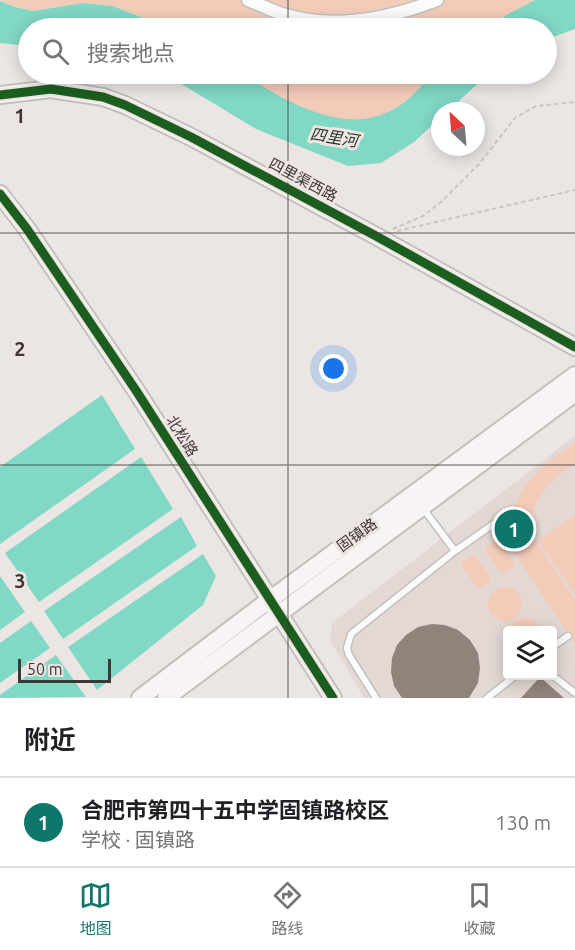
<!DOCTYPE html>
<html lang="zh">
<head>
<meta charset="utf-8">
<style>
  :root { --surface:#fff; --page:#f2f2f2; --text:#202124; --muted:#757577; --line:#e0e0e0; --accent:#0f766e }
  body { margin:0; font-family:Ubuntu,"Noto Sans SC",sans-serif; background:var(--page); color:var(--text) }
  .controls { position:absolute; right:18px; bottom:18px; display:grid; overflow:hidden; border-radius:6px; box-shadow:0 3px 15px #0003 }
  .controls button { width:54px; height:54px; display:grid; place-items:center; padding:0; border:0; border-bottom:2px solid var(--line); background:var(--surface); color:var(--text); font:30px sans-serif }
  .compass { position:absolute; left:431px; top:102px; width:54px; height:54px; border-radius:50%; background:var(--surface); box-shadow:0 3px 15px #0003; rotate:334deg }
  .scale { position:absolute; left:18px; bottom:15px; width:93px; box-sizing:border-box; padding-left:6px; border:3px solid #3b3836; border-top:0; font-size:16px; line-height:21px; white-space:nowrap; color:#3b3836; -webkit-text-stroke:4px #eee5e1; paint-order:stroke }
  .you { position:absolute; left:334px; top:369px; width:21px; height:21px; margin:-15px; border:4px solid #fff; border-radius:50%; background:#1a73e8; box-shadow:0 0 0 9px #1a73e833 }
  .badge { display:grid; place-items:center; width:39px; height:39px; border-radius:50%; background:var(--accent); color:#fff; font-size:20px; font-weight:700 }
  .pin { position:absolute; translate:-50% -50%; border:3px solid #fff; box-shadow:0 2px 6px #0006 }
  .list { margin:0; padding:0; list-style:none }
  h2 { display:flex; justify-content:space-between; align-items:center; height:78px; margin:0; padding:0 24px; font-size:26px }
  h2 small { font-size:20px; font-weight:400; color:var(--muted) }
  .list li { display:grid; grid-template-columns:39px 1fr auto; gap:18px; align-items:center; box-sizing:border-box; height:90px; padding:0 24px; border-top:2px solid var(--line) }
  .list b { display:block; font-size:22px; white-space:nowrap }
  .list p { margin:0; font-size:20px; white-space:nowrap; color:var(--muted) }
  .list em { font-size:20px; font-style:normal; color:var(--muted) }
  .icon { flex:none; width:33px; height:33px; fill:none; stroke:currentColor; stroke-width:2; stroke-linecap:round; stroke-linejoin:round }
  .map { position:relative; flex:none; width:575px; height:698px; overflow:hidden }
  .search { position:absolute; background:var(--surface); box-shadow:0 3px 15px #0003; left:18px; right:18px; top:18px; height:66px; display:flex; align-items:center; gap:15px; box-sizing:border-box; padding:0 21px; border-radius:33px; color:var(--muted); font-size:22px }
  .sheet { height:168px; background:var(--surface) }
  nav { display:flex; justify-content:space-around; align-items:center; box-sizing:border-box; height:84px; border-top:2px solid var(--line); background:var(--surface); font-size:16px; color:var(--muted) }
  nav a { display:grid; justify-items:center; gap:3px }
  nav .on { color:var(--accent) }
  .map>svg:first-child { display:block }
  .built { fill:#e3d8d3; fill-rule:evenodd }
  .green { fill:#f3cbb9 }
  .water { fill:#81d8c4 }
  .building { fill:#91837c }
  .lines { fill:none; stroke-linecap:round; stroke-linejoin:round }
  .lane-casing { stroke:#c3c0be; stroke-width:9 }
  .street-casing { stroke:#c3c0be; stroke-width:15 }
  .secondary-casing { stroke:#c3c0be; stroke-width:20 }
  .path { stroke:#c8c6c6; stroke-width:2; stroke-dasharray:4.5 3; stroke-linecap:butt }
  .lane { stroke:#fcfbfb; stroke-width:6 }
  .street { stroke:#fcfbfb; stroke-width:12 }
  .secondary { stroke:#f8f4f3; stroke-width:16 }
  .cycleway-casing { stroke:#eee5e1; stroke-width:13 }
  .cycleway { stroke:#1b5e20; stroke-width:9 }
  .grid { fill:none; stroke:#3b3836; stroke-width:1.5; stroke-opacity:0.55 }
  .labels { text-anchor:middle; stroke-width:6; stroke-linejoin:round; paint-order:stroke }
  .street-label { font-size:15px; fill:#3b3836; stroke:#eee5e1 }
  .water-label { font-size:16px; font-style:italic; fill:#1f342f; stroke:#eee5e1 }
  .grid-label { font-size:20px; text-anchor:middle; font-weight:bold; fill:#3b3836; stroke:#eee5e1; stroke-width:6; stroke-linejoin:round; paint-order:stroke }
</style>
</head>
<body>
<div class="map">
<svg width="575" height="698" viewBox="0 0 575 698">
  <rect width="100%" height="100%" fill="#ebe6e4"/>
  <!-- built -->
  <path class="built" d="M575,436V698H364L330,640L332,623ZM508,630H552V676H508Z"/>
  <!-- green -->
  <path class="green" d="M0,0H535L508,14L487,28H168L113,6L83,3L33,11L15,7Z
    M238,74H431C374,153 306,113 238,74Z
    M575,444V464L561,473L546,488L535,505L531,523L533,537L575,600V644L512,549L518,545C497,502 542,462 575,444Z
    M575,515V595L538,540Z
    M498,539L516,565L502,575L484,548Z
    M474,554L492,580L478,590L460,563Z
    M488 604a17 17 0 1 1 34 0a17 17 0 1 1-34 0Z
    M526,617L536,621L542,630H509L515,621Z"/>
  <!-- water -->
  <path class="water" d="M535,0H575V29L547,39L546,28H487L508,14Z
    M0,1L15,7L33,11L83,3L113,6L168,28H28V46L0,43Z
    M165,74C184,73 202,74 220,74C226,74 233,72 238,74C249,77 268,90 279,96C339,127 387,134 431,74H488L448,111H440V118L414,142L381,163L348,166L256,129Z
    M102,395L135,449L0,544V467Z
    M141,457L173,509L39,602L5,553Z
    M181,517L197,546L63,639L44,611Z
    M203,554L216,576L203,605L97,690L68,647Z
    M0,576L25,612L0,630Z
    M31,621L50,648L0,683V643Z
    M56,655L86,697L0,698V695Z"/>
  <!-- building -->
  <path class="building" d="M432,624L445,625L458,630L470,640L478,653L480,668L478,683L469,698H402L394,686L391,672L392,658L397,645L406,635L418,627Z
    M540,677L564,698H521Z"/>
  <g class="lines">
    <!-- lane casing -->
    <g class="lane-casing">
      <path id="lane" d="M422,507L455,551L495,523
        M552,647L568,636
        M552,675L575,693
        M376,698L349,655L347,648L351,634L455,551
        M487,698L515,676"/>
    </g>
    <!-- street casing -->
    <g class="street-casing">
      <path id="street" d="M248,0C259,4 270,10 282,14C333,30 388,19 437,0"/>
    </g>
    <!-- secondary casing -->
    <g class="secondary-casing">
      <path id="secondary" d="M0,95L51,89L103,97L125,105L191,137L376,236L575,347
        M0,194L27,229L137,392L333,698
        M140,698L256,610L575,375
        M166,698L575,393"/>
    </g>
    <!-- path -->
    <path class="path" d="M393,229L423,216L441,202L479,164L515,118L536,106L575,102
      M397,231L575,190"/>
    <!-- lane -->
    <use href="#lane" class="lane"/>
    <!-- street -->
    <use href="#street" class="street"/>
    <!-- secondary -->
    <use href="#secondary" class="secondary"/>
    <!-- cycleway casing -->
    <g class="cycleway-casing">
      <path id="cycleway" d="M0,95L51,89L103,97L125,105L191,137L376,236L575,347
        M0,194L27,229L137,392L333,698"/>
    </g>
    <!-- cycleway -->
    <use href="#cycleway" class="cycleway"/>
  </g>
  <!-- grid -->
  <path class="grid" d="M288,0V28M288,74V698M0,233H575M0,465H575"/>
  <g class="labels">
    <!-- street labels -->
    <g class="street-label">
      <text transform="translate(303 180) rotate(28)" y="5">四里渠西路</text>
      <text transform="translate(182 436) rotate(58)" y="5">北松路</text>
      <text transform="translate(357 535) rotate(-36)" y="5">固镇路</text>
    </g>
    <!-- water labels -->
    <g class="water-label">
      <text transform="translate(334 137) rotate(9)" y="6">四里河</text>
    </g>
  </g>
  <g class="grid-label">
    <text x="20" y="123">1</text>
    <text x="20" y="356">2</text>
    <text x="20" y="588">3</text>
  </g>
</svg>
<div class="controls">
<button><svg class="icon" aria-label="layers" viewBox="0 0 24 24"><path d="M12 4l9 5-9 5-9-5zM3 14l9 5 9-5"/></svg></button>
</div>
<svg class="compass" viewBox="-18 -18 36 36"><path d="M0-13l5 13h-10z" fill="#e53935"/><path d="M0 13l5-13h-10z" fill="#757577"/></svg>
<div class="scale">50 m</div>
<div class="you"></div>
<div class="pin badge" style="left:514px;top:529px">1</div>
<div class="search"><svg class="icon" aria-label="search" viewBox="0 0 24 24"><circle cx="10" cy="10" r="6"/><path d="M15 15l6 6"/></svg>搜索地点</div>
</div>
<section class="sheet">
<h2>附近<small></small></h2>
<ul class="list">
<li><span class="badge">1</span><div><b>合肥市第四十五中学固镇路校区</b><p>学校 · 固镇路</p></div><em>130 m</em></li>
</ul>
</section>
<nav>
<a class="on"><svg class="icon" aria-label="map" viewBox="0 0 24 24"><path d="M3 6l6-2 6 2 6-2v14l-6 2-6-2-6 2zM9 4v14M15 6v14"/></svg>地图</a>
<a><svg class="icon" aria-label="directions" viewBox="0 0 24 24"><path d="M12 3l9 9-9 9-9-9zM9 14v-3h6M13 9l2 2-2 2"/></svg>路线</a>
<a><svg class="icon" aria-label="saved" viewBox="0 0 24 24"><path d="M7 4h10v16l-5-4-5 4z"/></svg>收藏</a>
</nav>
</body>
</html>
